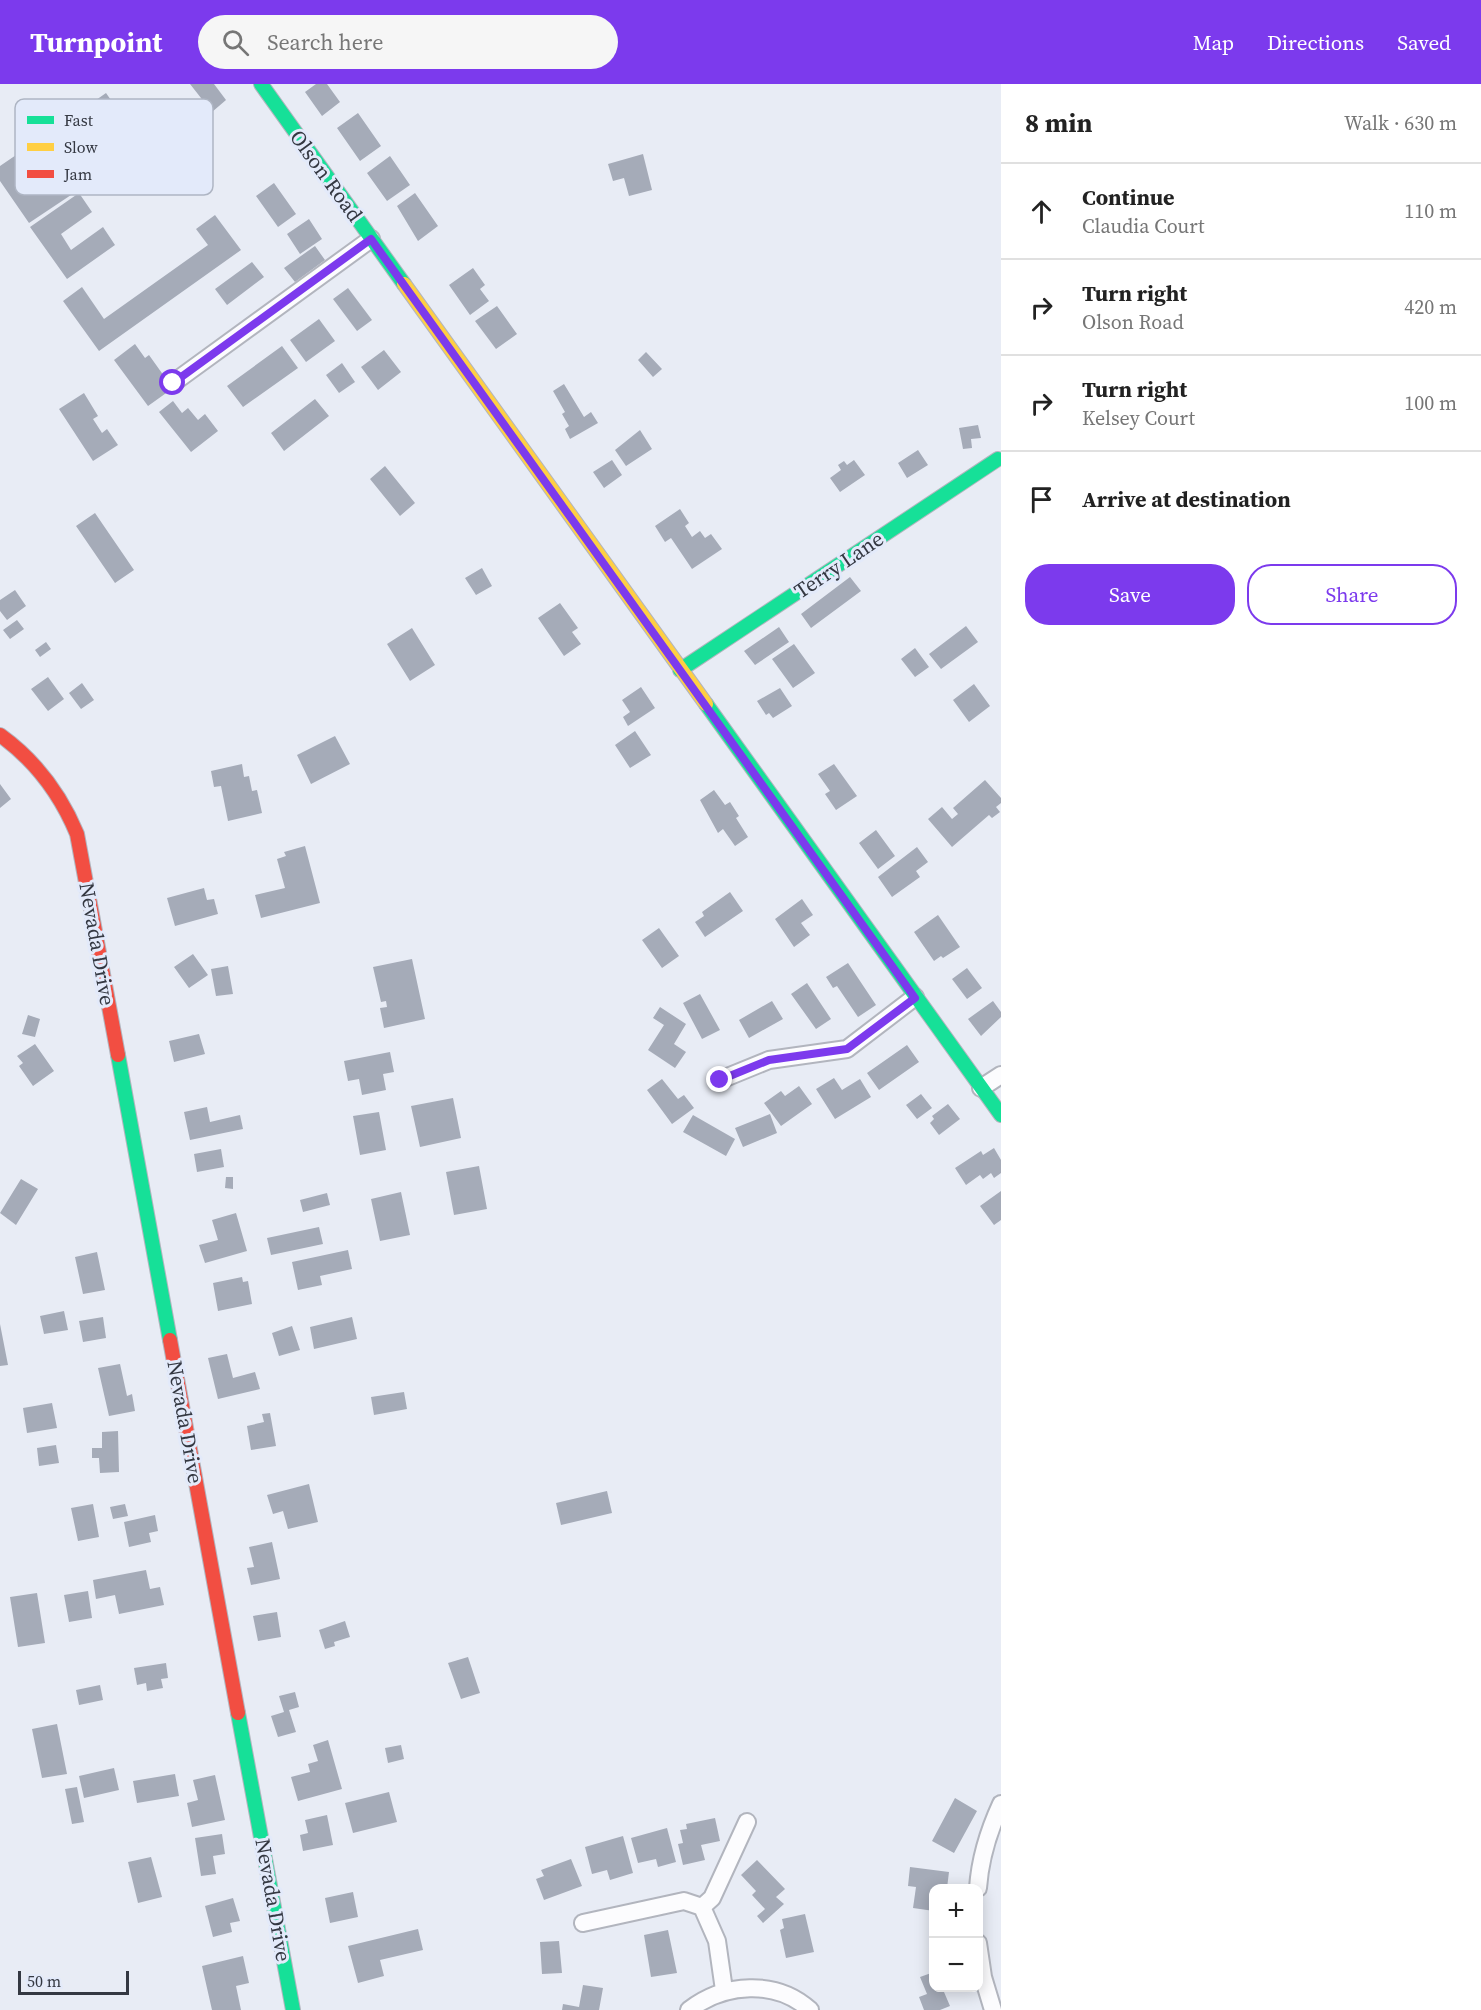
<!DOCTYPE html>
<html lang="en">
<head>
<meta charset="utf-8">
<style>
  :root { --surface:#fff; --page:#f6f6f6; --text:#222; --muted:#767676; --line:#e0e0e0; --accent:#7c3aed }
  body { margin:0; font-family:"Source Serif 4",serif; background:var(--page); color:var(--text) }
  .controls { position:absolute; right:18px; bottom:18px; display:grid; overflow:hidden; border-radius:12px; box-shadow:0 3px 15px #0003 }
  .controls button { width:54px; height:54px; display:grid; place-items:center; padding:0; border:0; border-bottom:2px solid var(--line); background:var(--surface); color:var(--text); font:30px sans-serif }
  .scale { position:absolute; left:18px; bottom:15px; width:111px; box-sizing:border-box; padding-left:6px; border:3px solid #343842; border-top:0; font-size:16px; line-height:21px; white-space:nowrap; color:#343842; -webkit-text-stroke:4px #e3eafa; paint-order:stroke }
  .stop { position:absolute; width:18px; height:18px; margin:-14px; border:4px solid #7c3aed; border-radius:50%; background:#fff }
  .stop.end { background:#7c3aed; border-color:#fff; box-shadow:0 2px 6px #0008 }
  .list { margin:0; padding:0; list-style:none }
  h2 { display:flex; justify-content:space-between; align-items:center; height:78px; margin:0; padding:0 24px; font-size:26px }
  h2 small { font-size:20px; font-weight:400; color:var(--muted) }
  .list li { display:grid; grid-template-columns:39px 1fr auto; gap:18px; align-items:center; box-sizing:border-box; height:96px; padding:0 24px; border-top:2px solid var(--line) }
  .list b { display:block; font-size:22px; white-space:nowrap }
  .list p { margin:0; font-size:20px; white-space:nowrap; color:var(--muted) }
  .list em { font-size:20px; font-style:normal; color:var(--muted) }
  .actions { display:flex; gap:12px; padding:18px 24px }
  .actions a { flex:1; padding:14px 0; border:2px solid var(--accent); border-radius:24px; text-align:center; font-size:21px; color:var(--accent) }
  .actions .main { background:var(--accent); color:#fff }
  .icon { flex:none; width:33px; height:33px; fill:none; stroke:currentColor; stroke-width:2; stroke-linecap:round; stroke-linejoin:round }
  .map { position:relative; flex:none; width:1001px; height:1926px; overflow:hidden }
  header { display:flex; align-items:center; gap:36px; box-sizing:border-box; height:84px; padding:0 30px; background:var(--accent); color:#fff }
  header strong { font-size:28px }
  nav { display:flex; gap:33px; margin-inline-start:auto; font-size:21px }
  .search { width:420px; height:54px; background:var(--page); display:flex; align-items:center; gap:15px; box-sizing:border-box; padding:0 21px; border-radius:33px; color:var(--muted); font-size:22px }
  main { display:flex }
  aside { flex:1; background:var(--surface) }
  .map>svg:first-child { display:block }
  .building { fill:#a5abb8 }
  .lines { fill:none; stroke-linecap:round; stroke-linejoin:round }
  .street-casing { stroke:#b2b5be; stroke-width:20 }
  .fast-casing { stroke:#b2b5be; stroke-width:16 }
  .slow-casing { stroke:#b2b5be; stroke-width:16 }
  .jam-casing { stroke:#b2b5be; stroke-width:16 }
  .street { stroke:#fcfcfe; stroke-width:16 }
  .fast { stroke:#16e098; stroke-width:14 }
  .slow { stroke:#ffcf43; stroke-width:14 }
  .jam { stroke:#f24e42; stroke-width:14 }
  .route { stroke:#7c3aed; stroke-width:8 }
  .labels { text-anchor:middle; stroke-width:6; stroke-linejoin:round; paint-order:stroke }
  .street-label { font-size:21px; fill:#343842; stroke:#e3eafa }
  .key { fill:#e3eafa; stroke:#aeb5c3; stroke-width:1.5 }
  .key-label { font-size:16px; fill:#343842 }
</style>
</head>
<body>
<header>
<strong>Turnpoint</strong>
<div class="search"><svg class="icon" aria-label="search" viewBox="0 0 24 24"><circle cx="10" cy="10" r="6"/><path d="M15 15l6 6"/></svg>Search here</div>
<nav><a>Map</a><a>Directions</a><a>Saved</a></nav>
</header>
<main>
<div class="map">
<svg width="1001" height="1926" viewBox="0 0 1001 1926">
  <rect width="100%" height="100%" fill="#e8ecf5"/>
  <!-- building -->
  <path class="building" d="M190,0H214L226,16L212,28Z
    M316,0H327L340,18L322,32L305,8Z
    M106,9L160,86L133,105L79,28Z
    M358,29L381,62L360,77L337,44Z
    M41,54L54,73L21,95L32,110L65,88L77,107L29,139L0,97V82Z
    M643,70L652,106L629,112L624,94L613,97L608,80Z
    M390,72L410,101L387,117L367,89Z
    M274,99L296,130L278,143L256,112Z
    M79,109L92,128L61,150L71,166L103,143L115,161L67,195L30,143Z
    M415,109L438,142L418,157L397,122Z
    M215,131L241,166L99,267L63,217L82,203L104,235L208,161L196,145Z
    M309,135L322,155L300,170L287,150Z
    M315,162L325,176L295,198L284,184Z
    M252,178L264,193L227,221L215,205Z
    M473,184L485,201L480,205L489,217L470,231L449,201Z
    M348,204L372,236L357,247L333,215Z
    M497,222L517,250L496,265L475,237Z
    M319,235L335,257L306,278L290,256Z
    M135,260L145,274L149,271L164,292L160,294L169,307L148,322L114,276Z
    M282,262L298,284L243,323L227,302Z
    M384,266L401,288L378,306L361,283Z
    M646,268L662,285L653,293L638,276Z
    M342,279L355,298L339,309L326,291Z
    M564,300L584,333L591,328L598,339L570,355L565,345L569,342L562,330L565,328L553,307Z
    M84,309L98,332L93,335L102,349L107,345L118,361L93,377L59,325Z
    M315,315L329,332L284,367L271,349Z
    M173,317L182,329L188,324L198,336L205,330L218,347L191,368L159,328Z
    M978,341L981,354L971,355L972,364L963,365L959,344Z
    M640,346L652,365L626,382L615,366Z
    M918,366L928,381L907,394L898,379Z
    M612,376L622,391L604,404L593,388Z
    M854,376L865,391L840,408L830,394L841,386L838,381L844,377L847,381Z
    M385,382L415,419L400,432L370,395Z
    M680,425L689,439L685,442L692,453L700,447L705,454L711,450L722,465L692,485L671,454L665,458L655,442Z
    M95,429L134,486L115,499L76,442Z
    M482,484L492,502L476,511L465,494Z
    M850,493L861,507L811,544L801,530Z
    M15,506L26,522L7,536L0,527V516Z
    M560,519L578,544L572,548L581,560L564,572L538,534Z
    M17,536L24,545L10,555L3,546Z
    M966,542L978,558L941,585L929,570Z
    M779,543L789,558L755,581L744,567Z
    M412,544L435,581L410,597L387,560Z
    M46,558L51,565L40,573L35,566Z
    M794,560L815,589L793,604L772,575Z
    M915,564L929,583L915,593L901,575Z
    M48,593L64,615L48,627L31,605Z
    M82,599L94,616L81,625L69,609Z
    M974,600L990,622L969,638L953,616Z
    M641,603L655,624L628,642L623,633L630,628L622,616Z
    M780,604L792,622L773,634L769,629L766,631L757,617Z
    M635,647L651,671L630,684L615,661Z
    M335,652L350,680L311,700L297,671Z
    M242,680L244,693L249,692L252,707L257,706L262,729L228,737L221,702L214,703L211,687Z
    M834,680L857,712L836,726L825,710L830,707L818,690Z
    M985,696L1001,714V719L996,723L1000,728L992,734L989,731L952,763L928,735L942,723L952,735L958,730L953,724Z
    M0,700L11,715L0,724Z
    M714,706L725,721L730,718L739,732L736,734L748,753L735,762L723,745L718,749L700,716Z
    M876,746L895,772L878,785L859,759Z
    M305,762L320,819L261,834L255,811L285,804L277,775L286,772L284,768Z
    M917,763L928,778L916,787L920,793L892,813L878,793Z
    M204,804L207,816L214,815L218,830L175,842L167,814Z
    M730,808L743,827L705,853L695,838L704,832L702,828Z
    M802,815L813,831L801,839L810,851L794,863L775,835Z
    M938,831L960,863L943,874L941,872L934,877L914,848Z
    M659,844L679,872L662,884L642,856Z
    M193,870L208,891L189,904L174,883Z
    M412,875L425,935L384,944L380,924L387,923L386,917L381,918L373,883Z
    M848,879L876,921L858,933L837,902L833,904L826,893Z
    M228,882L233,910L216,912L211,885Z
    M967,884L982,904L967,915L952,895Z
    M807,899L831,935L816,945L791,910Z
    M700,910L720,946L702,955L683,919Z
    M772,917L783,935L749,954L739,936Z
    M993,917L1001,928V933L981,952L968,935Z
    M660,923L686,940L674,960L686,968L675,984L648,966L664,941L653,934Z
    M28,931L40,935L35,953L22,950Z
    M199,950L205,970L174,978L169,957Z
    M35,960L54,987L33,1002L19,982L23,979L17,972Z
    M907,961L919,978L879,1006L867,989Z
    M390,968L394,988L383,990L386,1006L362,1011L359,995L348,997L344,977Z
    M834,994L842,1006L860,995L871,1013L835,1035L816,1005Z
    M662,995L678,1015L684,1011L694,1024L672,1040L647,1006Z
    M799,1002L812,1020L781,1042L764,1019L781,1007L785,1012Z
    M921,1010L932,1024L917,1035L906,1021Z
    M453,1014L461,1054L420,1063L411,1022Z
    M948,1020L960,1035L939,1051L930,1039L934,1035L932,1032Z
    M207,1023L210,1038L240,1031L243,1045L190,1056L184,1028Z
    M379,1028L386,1066L360,1071L353,1032Z
    M770,1030L777,1049L743,1063L735,1044Z
    M693,1031L735,1055L726,1072L683,1048Z
    M994,1064L1001,1076V1089L994,1094L991,1089L983,1095L980,1091L966,1101L955,1084L981,1067L983,1071Z
    M221,1065L224,1083L197,1088L194,1070Z
    M479,1082L487,1125L454,1131L446,1088Z
    M226,1093H233V1105L225,1104Z
    M21,1095L38,1105L16,1141L0,1129Z
    M1001,1107V1136L994,1141L980,1122Z
    M401,1108L410,1151L380,1157L371,1115Z
    M327,1109L330,1121L303,1128L300,1116Z
    M236,1129L247,1167L205,1179L199,1161L218,1156L212,1136Z
    M319,1143L323,1160L271,1171L267,1154Z
    M348,1166L352,1185L320,1192L322,1201L298,1206L292,1178Z
    M97,1168L105,1206L83,1210L75,1173Z
    M242,1193L243,1198L248,1197L252,1220L218,1227L213,1199Z
    M64,1227L68,1246L44,1250L40,1232Z
    M103,1233L106,1254L83,1258L79,1237Z
    M352,1233L357,1255L314,1265L310,1243Z
    M0,1240L8,1281L0,1282Z
    M292,1242L300,1266L279,1272L272,1249Z
    M227,1270L233,1294L255,1288L260,1305L218,1315L208,1274Z
    M120,1280L127,1312L132,1310L135,1327L109,1332L98,1284Z
    M404,1308L407,1325L374,1331L371,1313Z
    M52,1319L57,1344L27,1349L23,1324Z
    M270,1329L276,1362L251,1366L247,1342L264,1338L262,1330Z
    M118,1347L119,1388L100,1389L99,1374H92V1364H102V1348Z
    M56,1361L59,1379L39,1382L37,1364Z
    M309,1400L318,1438L288,1445L283,1427L273,1430L267,1411Z
    M607,1407L612,1429L561,1441L556,1419Z
    M93,1420L99,1453L78,1457L71,1424Z
    M125,1420L128,1432L113,1435L110,1423Z
    M155,1431L158,1447L149,1449L151,1458L129,1463L124,1438Z
    M272,1458L280,1495L251,1501L247,1484L254,1483L249,1463Z
    M146,1486L150,1505L160,1503L164,1521L119,1530L115,1511L96,1515L93,1496Z
    M88,1507L92,1534L69,1538L64,1511Z
    M37,1509L45,1559L18,1563L10,1513Z
    M277,1528L281,1553L258,1557L253,1532Z
    M345,1537L350,1553L334,1558L335,1562L325,1565L319,1546Z
    M468,1573L480,1609L461,1615L448,1579Z
    M166,1579L168,1594L161,1595L163,1604L147,1607L146,1599L137,1601L134,1584Z
    M100,1601L103,1616L79,1621L76,1606Z
    M295,1608L299,1623L289,1626L296,1648L278,1653L271,1632L284,1628L279,1612Z
    M57,1640L67,1690L42,1694L32,1645Z
    M328,1656L342,1705L298,1717L291,1693L310,1688L308,1680L318,1677L313,1661Z
    M401,1661L404,1675L388,1679L385,1664Z
    M114,1684L119,1706L84,1714L79,1692Z
    M175,1690L179,1712L137,1719L133,1697Z
    M215,1691L225,1736L192,1743L187,1719L198,1716L193,1696Z
    M77,1703L84,1738L72,1740L65,1705Z
    M389,1708L397,1738L353,1749L345,1719Z
    M955,1714L977,1727L954,1769L932,1757Z
    M327,1731L333,1761L303,1767L300,1751L308,1749L305,1736Z
    M715,1734L720,1757L701,1761L705,1776L683,1781L678,1760L683,1759L680,1746L687,1745L686,1740Z
    M667,1744L676,1778L658,1783L656,1775L638,1779L631,1754Z
    M222,1750L225,1770L213,1772L216,1790L201,1792L195,1754Z
    M623,1752L633,1789L610,1796L607,1786L592,1790L585,1763Z
    M151,1773L162,1813L138,1819L128,1778Z
    M571,1775L582,1802L544,1816L536,1795L544,1792L541,1786Z
    M757,1776L785,1805L776,1813L784,1820L763,1839L757,1832L765,1825L752,1811L756,1807L741,1791Z
    M910,1783L949,1788L947,1804H934V1827L913,1824L916,1803L908,1802Z
    M353,1808L358,1833L330,1839L325,1814Z
    M233,1814L240,1837L230,1839L232,1848L213,1853L205,1822Z
    M805,1830L814,1868L786,1874L780,1846L784,1844L782,1835Z
    M418,1845L423,1866L380,1876L384,1892L358,1899L348,1862Z
    M668,1846L677,1889L651,1893L644,1851Z
    M559,1857L562,1889L542,1890L540,1858Z
    M243,1872L249,1899L236,1902L241,1926H212L202,1882Z
    M934,1888V1904H955L944,1908L950,1922L940,1926H924L919,1913L927,1910L920,1893Z
    M583,1901L603,1904L599,1926H562L563,1920L579,1923Z"/>
  <g class="lines">
    <!-- street casing -->
    <g class="street-casing">
      <path id="street" d="M173,299L371,155
        M720,996L769,976L847,965L915,913
        M981,1004L1001,991
        M978,1804C980,1775 989,1746 1001,1720
        M702,1823L712,1814L747,1738
        M583,1839L684,1817L702,1823L717,1857L724,1906
        M978,1859L983,1893L993,1926
        M689,1926C724,1899 776,1895 810,1926"/>
    </g>
    <!-- fast casing -->
    <g class="fast-casing">
      <path id="fast" d="M261,0L404,200
        M680,586L998,375
        M706,620L1001,1031
        M118,971L170,1256
        M238,1629L293,1926"/>
    </g>
    <!-- slow casing -->
    <g class="slow-casing">
      <path id="slow" d="M404,200L706,620"/>
    </g>
    <!-- jam casing -->
    <g class="jam-casing">
      <path id="jam" d="M0,651C36,677 60,709 77,750L118,971
        M170,1256L238,1629"/>
    </g>
    <!-- street -->
    <use href="#street" class="street"/>
    <!-- fast -->
    <use href="#fast" class="fast"/>
    <!-- slow -->
    <use href="#slow" class="slow"/>
    <!-- jam -->
    <use href="#jam" class="jam"/>
  </g>
  <g class="lines">
    <!-- route -->
    <path class="route" d="M173,299L371,155L915,914L847,965L769,976L720,996"/>
  </g>
  <g class="labels">
    <!-- street labels -->
    <g class="street-label">
      <text transform="translate(326 92) rotate(54)" y="7">Olson Road</text>
      <text transform="translate(839 481) rotate(-34)" y="7">Terry Lane</text>
      <text transform="translate(97 860) rotate(80)" y="7">Nevada Drive</text>
      <text transform="translate(185 1338) rotate(80)" y="7">Nevada Drive</text>
      <text transform="translate(273 1816) rotate(80)" y="7">Nevada Drive</text>
    </g>
  </g>
  <!-- legend -->
  <rect x="15" y="15" width="198" height="96" rx="9" class="key"/>
  <rect x="27" y="32" width="27" height="8" fill="#16e098"/>
  <rect x="27" y="59" width="27" height="8" fill="#ffcf43"/>
  <rect x="27" y="86" width="27" height="8" fill="#f24e42"/>
  <g class="key-label">
    <text x="64" y="42">Fast</text>
    <text x="64" y="69">Slow</text>
    <text x="64" y="96">Jam</text>
  </g>
</svg>
<div class="controls">
<button>+</button>
<button>−</button>
</div>
<div class="scale">50 m</div>
<div class="stop" style="left:173px;top:299px"></div>
<div class="stop end" style="left:720px;top:996px"></div>
</div>
<aside>
<h2>8 min<small>Walk · 630 m</small></h2>
<ul class="list">
<li><svg class="icon" aria-label="ahead" viewBox="0 0 24 24"><path d="M12 20V5M6 11l6-6 6 6"/></svg><div><b>Continue</b><p>Claudia Court</p></div><em>110 m</em></li>
<li><svg class="icon" aria-label="right" viewBox="0 0 24 24"><path d="M7 20v-9h11M14 6l5 5-5 5"/></svg><div><b>Turn right</b><p>Olson Road</p></div><em>420 m</em></li>
<li><svg class="icon" aria-label="right" viewBox="0 0 24 24"><path d="M7 20v-9h11M14 6l5 5-5 5"/></svg><div><b>Turn right</b><p>Kelsey Court</p></div><em>100 m</em></li>
<li><svg class="icon" aria-label="arrive" viewBox="0 0 24 24"><path d="M6 21V4h12l-3 4 3 4H6"/></svg><div><b>Arrive at destination</b></div></li>
</ul>
<div class="actions"><a class="main">Save</a><a>Share</a></div>
</aside>
</main>
</body>
</html>
